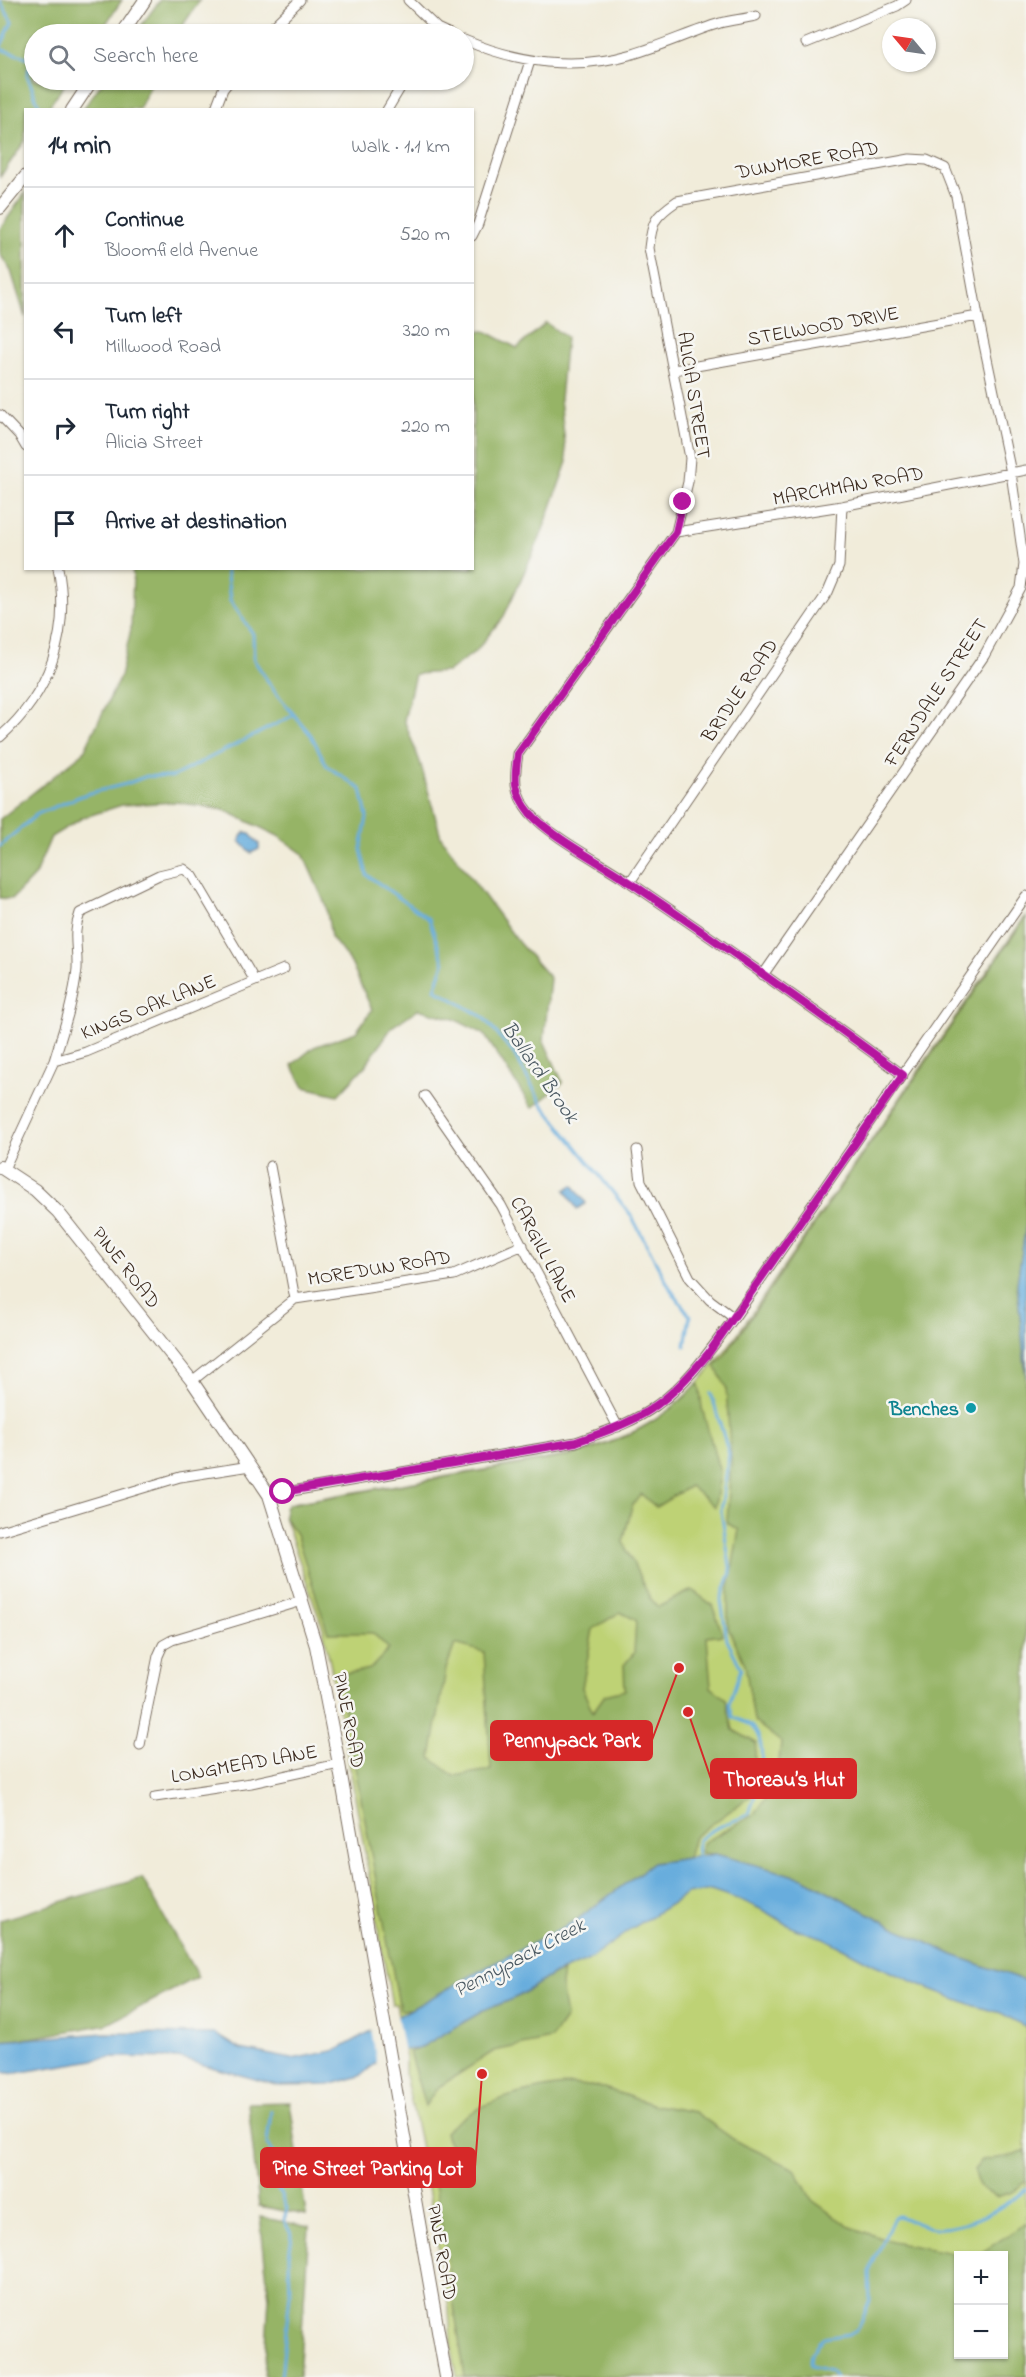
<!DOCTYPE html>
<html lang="en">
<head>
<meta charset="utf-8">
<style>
  :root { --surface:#fff; --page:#f2f2f3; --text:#1f2937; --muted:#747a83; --line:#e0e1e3 }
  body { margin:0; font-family:"Indie Flower",sans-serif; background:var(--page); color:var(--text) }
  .controls { position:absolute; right:18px; bottom:18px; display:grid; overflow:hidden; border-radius:0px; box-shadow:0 2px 4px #0004 }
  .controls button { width:54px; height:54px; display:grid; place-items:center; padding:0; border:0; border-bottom:2px solid var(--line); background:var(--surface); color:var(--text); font:30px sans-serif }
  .compass { position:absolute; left:882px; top:18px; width:54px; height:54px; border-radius:50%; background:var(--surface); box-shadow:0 2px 4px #0004; rotate:299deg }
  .stop { position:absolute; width:18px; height:18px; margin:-14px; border:4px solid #b5179e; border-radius:50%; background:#fff }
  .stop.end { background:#b5179e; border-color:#fff; box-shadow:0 2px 6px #0008 }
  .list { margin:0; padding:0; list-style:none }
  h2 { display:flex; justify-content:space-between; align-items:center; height:78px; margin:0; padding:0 24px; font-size:26px }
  h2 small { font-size:20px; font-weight:400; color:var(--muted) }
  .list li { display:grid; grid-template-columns:39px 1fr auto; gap:18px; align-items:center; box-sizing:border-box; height:96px; padding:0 24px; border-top:2px solid var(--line) }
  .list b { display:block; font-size:22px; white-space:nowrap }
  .list p { margin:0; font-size:20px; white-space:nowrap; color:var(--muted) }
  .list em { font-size:20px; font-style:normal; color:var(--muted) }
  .icon { flex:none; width:33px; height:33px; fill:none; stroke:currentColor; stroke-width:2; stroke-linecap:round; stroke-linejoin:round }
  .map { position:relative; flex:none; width:1026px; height:2377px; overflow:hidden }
  .search { position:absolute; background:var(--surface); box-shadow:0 2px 4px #0004; left:24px; top:24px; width:450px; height:66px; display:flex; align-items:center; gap:15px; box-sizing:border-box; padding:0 21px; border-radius:33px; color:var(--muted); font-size:22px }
  .panel { position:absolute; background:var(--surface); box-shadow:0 2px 4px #0004; left:24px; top:108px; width:450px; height:462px; border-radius:0px }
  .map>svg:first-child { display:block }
  .green { fill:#bed275; stroke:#7c7e4a; stroke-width:1.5; fill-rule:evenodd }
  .forest { fill:#96b466; stroke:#686f42; stroke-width:1.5; fill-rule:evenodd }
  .water { fill:#67addd; stroke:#516c7e; stroke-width:1.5 }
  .pier { fill:#f1ecda }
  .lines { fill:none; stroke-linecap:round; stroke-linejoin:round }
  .stream { stroke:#67addd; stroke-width:3 }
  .minor-casing { stroke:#7b6e60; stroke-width:11 }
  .tertiary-casing { stroke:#7b6e60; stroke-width:14 }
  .minor { stroke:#fff; stroke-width:9 }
  .tertiary { stroke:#fff; stroke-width:12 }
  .route { stroke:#b5179e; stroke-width:8 }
  .culture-dot { fill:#0f9aa8; stroke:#f6f6f2; stroke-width:2 }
  .labels { text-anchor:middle; stroke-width:5; stroke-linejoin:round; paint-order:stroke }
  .street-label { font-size:20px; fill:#3b2a1e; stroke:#f6f6f2 }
  .culture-label { font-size:20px; font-weight:bold; fill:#0d838f; stroke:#f6f6f2; text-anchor:end }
  .water-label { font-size:21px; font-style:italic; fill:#4a5861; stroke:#f6f6f2 }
  .leader { fill:none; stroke:#d62828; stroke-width:2 }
  .callout-dot { fill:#d62828; stroke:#f6f6f2; stroke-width:2 }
  .callout { fill:#d62828; stroke:#d62828; stroke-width:2 }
  .callout-label { font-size:21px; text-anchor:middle; font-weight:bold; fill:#fff }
</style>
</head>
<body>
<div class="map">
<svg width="1026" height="2377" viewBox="0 0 1026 2377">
  <rect width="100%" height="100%" fill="#f6f6f2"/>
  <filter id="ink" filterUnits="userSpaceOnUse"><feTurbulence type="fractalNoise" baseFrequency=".0167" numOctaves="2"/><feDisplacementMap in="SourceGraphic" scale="12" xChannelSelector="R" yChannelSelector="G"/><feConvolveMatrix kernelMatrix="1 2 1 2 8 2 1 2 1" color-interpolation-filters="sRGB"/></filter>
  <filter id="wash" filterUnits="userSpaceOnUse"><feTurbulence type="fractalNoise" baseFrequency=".008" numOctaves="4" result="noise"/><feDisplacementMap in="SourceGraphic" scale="24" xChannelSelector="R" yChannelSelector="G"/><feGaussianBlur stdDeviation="1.35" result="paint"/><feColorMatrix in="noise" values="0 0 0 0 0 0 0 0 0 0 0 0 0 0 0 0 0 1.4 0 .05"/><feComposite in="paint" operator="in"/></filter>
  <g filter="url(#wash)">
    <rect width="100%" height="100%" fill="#f1ecda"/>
    <!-- green -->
    <path class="green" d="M1026,915V2377H457L451,2344L449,2309L445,2284L419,2138L405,2075V2059L396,2004L392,2005L339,1706L323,1629L285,1519V1509L292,1503L574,1454C653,1431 686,1404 734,1339ZM958,2256H1004V2354H958Z"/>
    <!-- forest -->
    <path class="forest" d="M0,0H122L99,34H34V80H68L47,109L26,110L25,141L0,177Z
      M160,0H200L177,34H135Z
      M104,80H153L139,109H83Z
      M25,193V317L11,271L0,254V229Z
      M546,323L566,337L560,399L567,462L540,538L504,616L476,651L447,672L415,674L404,720L420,762L441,837L519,943L550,978L544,1041L563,1083L532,1108L484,1034L454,1019L418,1009L392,1027L366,1065L338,1095L304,1087L292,1065L314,1047L356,1032L372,1010L351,963L331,937L326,906L303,854L278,836L224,810L176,802L122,805L82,818L51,837L35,875L12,899L0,898V819L83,753L120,677L131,629L133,575L132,569L472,568L473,332L485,331L517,348Z
      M1026,917V1224L1017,1284L1026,1377V1981L953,1955L896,1928L803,1878L715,1854L700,1853L704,1842L755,1814L777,1782L781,1742L754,1721L745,1664L728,1628V1592L739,1530L727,1523L731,1460L726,1387L715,1366L723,1358Z
      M699,1383L702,1408L720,1473L715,1507L690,1486L656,1507L641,1494L632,1506L623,1542L650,1598L658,1607L692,1590L712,1605L723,1635L707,1637L711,1687L726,1699L733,1730L756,1743L752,1795L694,1837L688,1858L653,1863L575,1921L412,2009L400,2010L338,1675L370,1669L389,1649L373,1633H328L296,1534L284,1517L285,1508L289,1504L570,1456C621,1443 663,1421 699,1383ZM620,1612L636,1620L634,1653L624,1665L625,1690L605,1695L593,1712L582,1688L593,1629ZM455,1644L484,1652L491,1770L454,1776L431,1758L446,1669Z
      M142,1878L198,1977L108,2024L31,2038L0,2041V1920Z
      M563,1972L561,1984L566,2018L551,2039L494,2051L437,2088L425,2106L409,2052L418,2049L481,2012L519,1996L552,1975Z
      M572,2084L604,2088L654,2105L695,2112L736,2141L795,2169L812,2200L848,2226L892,2242L964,2255L958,2256V2354H1004V2256L978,2255L1026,2223V2377H465L435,2184L436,2178L449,2166L456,2154L447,2140L445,2132C478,2100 528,2089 572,2084Z
      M290,2102L306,2215L259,2206L248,2103Z
      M1026,2150V2181L1012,2192L997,2197C983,2191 976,2187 974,2170L982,2160L1006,2157Z
      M260,2217L309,2227L299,2377H264L269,2298Z"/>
    <!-- water -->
    <path class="water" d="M245,832L249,833L259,844V849L251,853L240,841L241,836Z
      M573,1185L586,1203L577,1209L565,1190Z
      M1026,1224V1377L1017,1284Z
      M715,1854L803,1878L896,1928L953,1955L1026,1981V2027L1001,2013L975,2006L928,1988L871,1963L824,1938L795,1929L767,1912L743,1901L711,1890L687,1894L634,1927L587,1961L552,1975L519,1996L481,2012L418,2049L403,2050L375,2064L360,2076L329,2085L280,2086L178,2058L112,2057L16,2073H0V2041L105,2033L216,2034L240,2049L292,2059L337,2050L487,1967L575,1921L653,1863Z"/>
    <!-- pier -->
    <path class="pier" d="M397,2014L404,2053L377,2066L371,2028Z"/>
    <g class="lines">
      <!-- stream -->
      <path class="stream" d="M0,1L12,22L0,48
        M0,49L32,59L27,75L39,106
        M226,568L230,600L253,634L254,660L275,692L311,735L327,766L361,789L367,817L361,849L367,875L429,919L444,963L435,989L483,1017L514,1054L542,1104L631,1215L671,1290L690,1316L685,1346
        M0,846L37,814L86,794L126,784L147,776L172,777L294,715
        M697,1859L698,1840C713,1827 731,1823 749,1814C757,1791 772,1744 751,1726C747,1722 738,1720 733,1717L729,1704L741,1668L727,1640L721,1600L731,1572L721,1511L729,1454L711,1393
        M271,2111L267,2143L273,2152L272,2160L277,2171L276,2184L287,2208L284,2220L292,2236L289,2255L290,2294L281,2377
        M836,2377L831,2371L811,2366L810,2361L811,2354L818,2343L824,2338L849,2334L856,2330L861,2323L870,2300L869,2272L894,2217L899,2216C912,2221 922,2227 935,2228C964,2230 1005,2207 1026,2189"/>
    </g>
  </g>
  <g filter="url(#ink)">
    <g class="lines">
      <!-- minor casing -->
      <g class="minor-casing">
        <path id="minor" d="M408,0L437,28L450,34
          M265,34L300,0
          M464,40C519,63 574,71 633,54C663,45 691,32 720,23C731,20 744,19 756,16
          M806,43L897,6L906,0
          M215,110L223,89L230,80
          M387,110L405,80
          M472,236L478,224L530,61
          M674,370L978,316
          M0,415L19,435L26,447
          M676,532L842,506L1026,470
          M0,737C49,694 71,633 58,568
          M184,869L193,876L255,981L86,1052L54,1061C63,1031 74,1000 77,969C78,948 72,934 80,913L159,875Z
          M630,882L828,592L839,566L842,506
          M763,975L984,656L1021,588L1024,564L1011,473L978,316L956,196L945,168L927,160L910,159L677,201C655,216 652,221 649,248L690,458L688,482L676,532L518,754C514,779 513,792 530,813C551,837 604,864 631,883C723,945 813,1009 903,1075
          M255,981L284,969
          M425,1096L501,1205L618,1427
          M637,1150L641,1181L690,1278L710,1300L734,1318
          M270,1166L295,1299
          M4,1169L54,1061
          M192,1381L295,1299L454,1275L523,1245
          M269,1495L576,1442C604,1432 633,1423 657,1405C688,1383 711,1349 734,1318L1026,896
          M0,1531L180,1477L250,1466
          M140,1745L158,1656L163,1645L172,1640L302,1601
          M155,1797L251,1783L339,1764"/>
      </g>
      <!-- tertiary casing -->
      <g class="tertiary-casing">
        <path id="tertiary" d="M122,34L145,0
          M72,110L92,80
          M0,208L26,176
          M0,1167L35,1190L58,1212L192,1381L269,1495L316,1646L339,1764L446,2377"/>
      </g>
      <!-- minor -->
      <use href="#minor" class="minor"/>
      <!-- tertiary -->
      <use href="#tertiary" class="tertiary"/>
    </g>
  </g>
  <g class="lines" filter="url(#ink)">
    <!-- route -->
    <path class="route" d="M283,1492L576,1442C604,1432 635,1422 658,1404C677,1390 692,1372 708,1354L903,1075C813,1009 723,945 631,883C603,864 551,837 530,813C513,792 514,779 518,754L676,532L683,502"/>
  </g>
  <!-- markers -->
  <circle class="culture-dot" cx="971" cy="1408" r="6"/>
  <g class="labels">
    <!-- street labels -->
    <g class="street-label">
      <text transform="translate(807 159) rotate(-10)" y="7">DUNMORE ROAD</text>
      <text transform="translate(823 325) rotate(-10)" y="7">STELWOOD DRIVE</text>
      <text transform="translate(695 395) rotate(81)" y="7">ALICIA STREET</text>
      <text transform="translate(848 485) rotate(-10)" y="7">MARCHMAN ROAD</text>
      <text transform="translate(739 690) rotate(-56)" y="7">BRIDLE ROAD</text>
      <text transform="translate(935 692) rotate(-57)" y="7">FERNDALE STREET</text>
      <text transform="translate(148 1006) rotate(-22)" y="7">KINGS OAK LANE</text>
      <text transform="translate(544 1249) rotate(62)" y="7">CARGILL LANE</text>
      <text transform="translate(127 1267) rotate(52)" y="7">PINE ROAD</text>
      <text transform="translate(379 1267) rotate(-9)" y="7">MOREDUN ROAD</text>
      <text transform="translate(350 1720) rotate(79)" y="7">PINE ROAD</text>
      <text transform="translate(244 1763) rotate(-10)" y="7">LONGMEAD LANE</text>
      <text transform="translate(443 2252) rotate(80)" y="7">PINE ROAD</text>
    </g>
    <!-- culture labels -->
    <g class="culture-label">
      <text x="959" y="1415">Benches</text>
    </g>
    <!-- water labels -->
    <g class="water-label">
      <text transform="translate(541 1072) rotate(55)" y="7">Ballard Brook</text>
      <text transform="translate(519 1957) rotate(-28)" y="7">Pennypack Creek</text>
    </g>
  </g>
  <!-- callouts -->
  <path class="leader" d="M679 1668L652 1740M688 1712L711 1779M482 2074L475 2167"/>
  <g class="callout-dot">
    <circle cx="679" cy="1668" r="6"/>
    <circle cx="688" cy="1712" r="6"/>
    <circle cx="482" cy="2074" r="6"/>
  </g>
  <g class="callout">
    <rect x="491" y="1721" width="161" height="39" rx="6"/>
    <rect x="711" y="1759" width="145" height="39" rx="6"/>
    <rect x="261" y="2148" width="214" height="39" rx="6"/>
  </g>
  <g class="callout-label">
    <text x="572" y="1747">Pennypack Park</text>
    <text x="784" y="1786">Thoreau’s Hut</text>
    <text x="368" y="2175">Pine Street Parking Lot</text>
  </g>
</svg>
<div class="controls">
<button>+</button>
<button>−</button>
</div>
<svg class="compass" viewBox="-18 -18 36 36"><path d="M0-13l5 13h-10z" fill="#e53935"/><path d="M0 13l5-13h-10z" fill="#747a83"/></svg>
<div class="stop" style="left:283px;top:1492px"></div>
<div class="stop end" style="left:683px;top:502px"></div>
<div class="search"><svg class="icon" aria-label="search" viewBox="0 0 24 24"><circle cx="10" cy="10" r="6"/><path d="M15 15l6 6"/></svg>Search here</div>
<section class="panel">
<h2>14 min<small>Walk · 1.1 km</small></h2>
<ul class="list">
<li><svg class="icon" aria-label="ahead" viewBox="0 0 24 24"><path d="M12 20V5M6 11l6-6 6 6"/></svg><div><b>Continue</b><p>Bloomfield Avenue</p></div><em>520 m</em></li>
<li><svg class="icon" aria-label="left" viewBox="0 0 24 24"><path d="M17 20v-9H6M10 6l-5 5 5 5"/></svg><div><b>Turn left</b><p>Millwood Road</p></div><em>320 m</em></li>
<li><svg class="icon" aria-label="right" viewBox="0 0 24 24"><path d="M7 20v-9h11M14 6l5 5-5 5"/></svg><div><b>Turn right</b><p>Alicia Street</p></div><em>220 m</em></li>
<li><svg class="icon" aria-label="arrive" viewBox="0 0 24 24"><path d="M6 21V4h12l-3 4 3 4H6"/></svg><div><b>Arrive at destination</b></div></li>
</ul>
</section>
</div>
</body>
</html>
